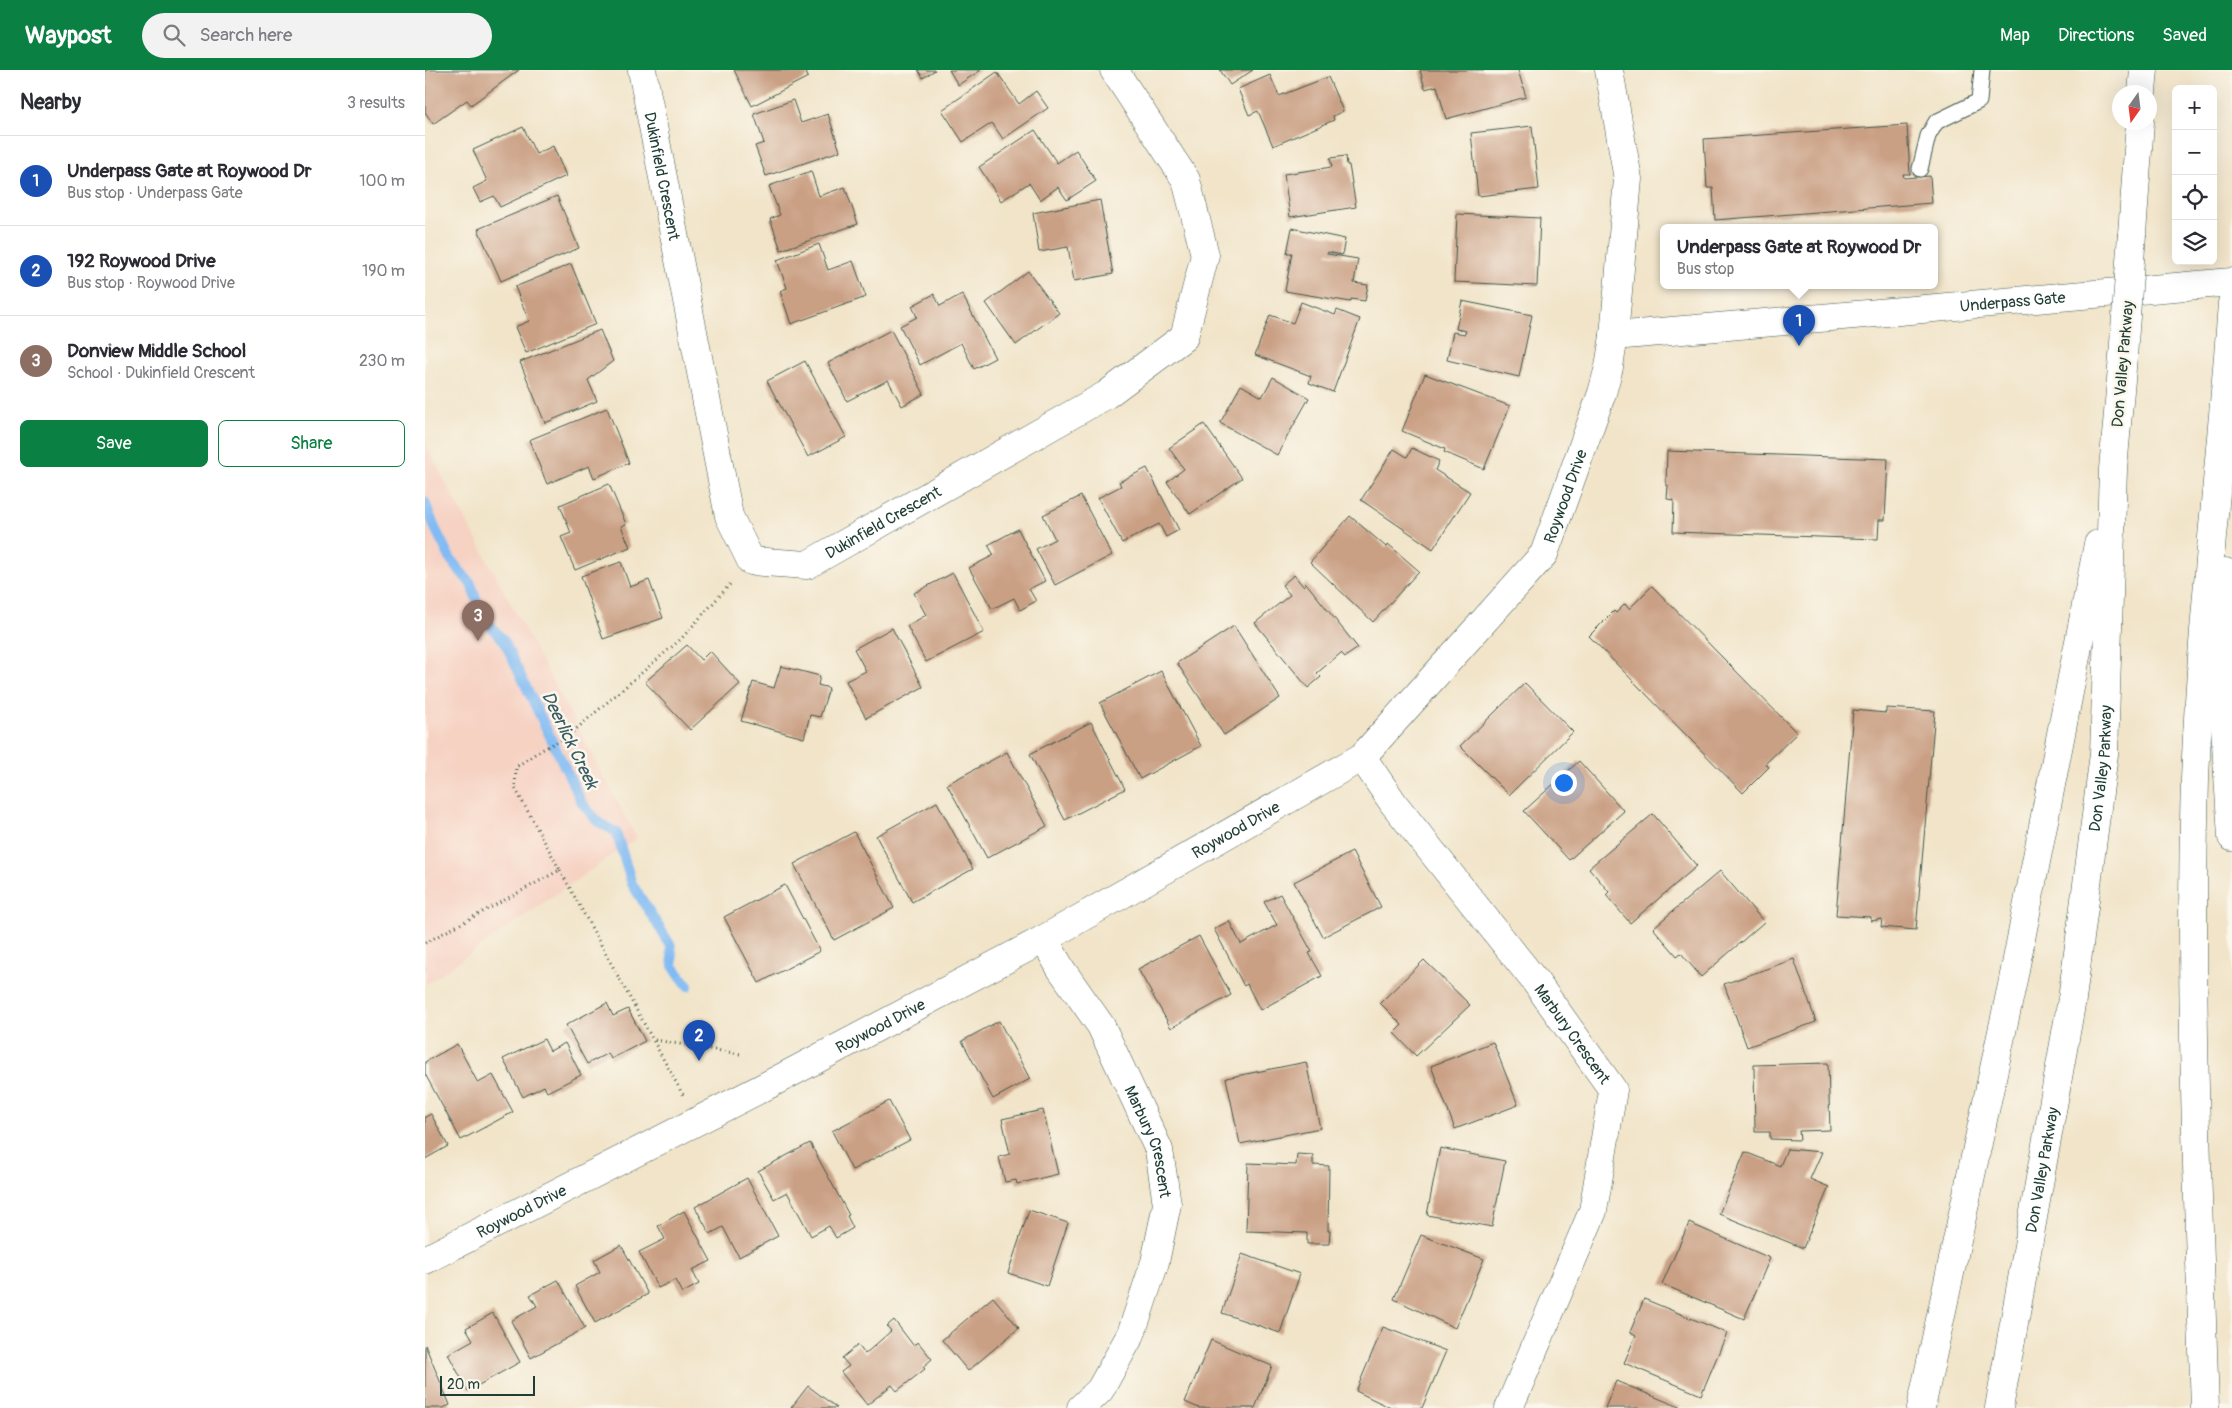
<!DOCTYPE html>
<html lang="en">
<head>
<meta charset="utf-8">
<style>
  :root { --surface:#fff; --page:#f2f2f3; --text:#2b2b33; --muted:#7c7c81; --line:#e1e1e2; --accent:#0b8043 }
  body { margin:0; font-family:Pangolin,sans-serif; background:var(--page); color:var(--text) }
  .controls { position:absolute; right:15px; top:15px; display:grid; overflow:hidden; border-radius:8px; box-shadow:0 5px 20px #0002 }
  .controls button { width:45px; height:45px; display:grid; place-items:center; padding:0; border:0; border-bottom:1px solid var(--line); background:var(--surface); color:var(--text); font:25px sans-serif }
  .compass { position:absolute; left:1687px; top:15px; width:45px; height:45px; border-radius:50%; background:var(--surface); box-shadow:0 5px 20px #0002; rotate:194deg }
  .scale { position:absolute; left:15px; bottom:12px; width:95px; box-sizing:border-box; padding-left:5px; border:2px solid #1f3d34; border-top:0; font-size:14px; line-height:18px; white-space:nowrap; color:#1f3d34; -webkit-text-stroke:4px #fbf7ec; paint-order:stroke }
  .you { position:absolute; left:1138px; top:712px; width:18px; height:18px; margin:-12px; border:4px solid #fff; border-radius:50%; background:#1a73e8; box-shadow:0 0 0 8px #1a73e833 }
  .badge { display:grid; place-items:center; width:32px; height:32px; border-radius:50%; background:var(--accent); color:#fff; font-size:16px; font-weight:700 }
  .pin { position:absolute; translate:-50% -41px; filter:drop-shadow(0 1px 2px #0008) }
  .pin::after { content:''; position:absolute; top:26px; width:18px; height:15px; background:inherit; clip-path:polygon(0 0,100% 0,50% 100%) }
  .popup { position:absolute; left:1235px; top:154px; width:278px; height:65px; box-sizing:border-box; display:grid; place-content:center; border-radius:8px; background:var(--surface); filter:drop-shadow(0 1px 4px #0005); font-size:16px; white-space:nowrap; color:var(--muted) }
  .popup b { font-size:19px; color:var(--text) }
  .popup::after { content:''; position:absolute; left:50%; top:100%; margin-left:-10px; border:10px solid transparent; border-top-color:var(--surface) }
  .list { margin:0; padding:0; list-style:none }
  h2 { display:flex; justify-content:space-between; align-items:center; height:65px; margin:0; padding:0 20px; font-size:21px }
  h2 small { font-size:16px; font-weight:400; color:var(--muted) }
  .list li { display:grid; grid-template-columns:32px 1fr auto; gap:15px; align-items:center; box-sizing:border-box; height:90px; padding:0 20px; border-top:1px solid var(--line) }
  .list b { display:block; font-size:19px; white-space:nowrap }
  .list p { margin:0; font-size:16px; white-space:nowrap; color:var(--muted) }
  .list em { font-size:16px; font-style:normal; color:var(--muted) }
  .actions { display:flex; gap:10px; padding:15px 20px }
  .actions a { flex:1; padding:11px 0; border:1px solid var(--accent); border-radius:8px; text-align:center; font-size:18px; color:var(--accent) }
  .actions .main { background:var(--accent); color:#fff }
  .icon { flex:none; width:28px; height:28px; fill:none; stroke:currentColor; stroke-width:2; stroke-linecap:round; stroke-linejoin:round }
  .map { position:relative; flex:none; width:1807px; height:1338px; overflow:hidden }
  header { display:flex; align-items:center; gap:30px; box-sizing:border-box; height:70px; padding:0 25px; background:var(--accent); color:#fff }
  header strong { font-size:24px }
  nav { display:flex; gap:28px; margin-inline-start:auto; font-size:18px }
  .search { width:350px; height:45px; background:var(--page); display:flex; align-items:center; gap:12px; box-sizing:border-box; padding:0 18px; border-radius:28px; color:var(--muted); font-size:19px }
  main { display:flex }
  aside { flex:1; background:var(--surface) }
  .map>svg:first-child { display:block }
  .built { fill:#f6d2c3 }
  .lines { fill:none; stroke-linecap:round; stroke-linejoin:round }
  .stream { stroke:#82bbf3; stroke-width:10 }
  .building { fill:#caa085 }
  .lane-casing { stroke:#3e564a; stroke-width:17 }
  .street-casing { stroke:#3e564a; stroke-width:29 }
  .highway-casing { stroke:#3e564a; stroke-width:29 }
  .path { stroke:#3e564a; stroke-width:3; stroke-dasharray:1 4; stroke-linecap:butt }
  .lane { stroke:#fff; stroke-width:15 }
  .street { stroke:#fff; stroke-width:28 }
  .highway { stroke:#fff; stroke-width:28 }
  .highway-bridge-casing { stroke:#3e564a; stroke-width:29; stroke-linecap:butt }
  .highway-bridge { stroke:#fff; stroke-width:28 }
  .labels { text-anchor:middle; stroke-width:5; stroke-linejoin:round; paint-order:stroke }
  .street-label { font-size:16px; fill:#1f3d34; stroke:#fbf7ec }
  .water-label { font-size:18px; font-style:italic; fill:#385c64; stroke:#fbf7ec }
</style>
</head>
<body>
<header>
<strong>Waypost</strong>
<div class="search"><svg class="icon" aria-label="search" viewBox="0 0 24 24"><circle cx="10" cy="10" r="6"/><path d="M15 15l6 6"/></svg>Search here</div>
<nav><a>Map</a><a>Directions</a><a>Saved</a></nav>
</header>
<main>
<aside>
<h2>Nearby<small>3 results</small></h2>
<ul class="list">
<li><span class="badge" style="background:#1a4fb4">1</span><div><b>Underpass Gate at Roywood Dr</b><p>Bus stop · Underpass Gate</p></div><em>100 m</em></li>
<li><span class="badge" style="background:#1a4fb4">2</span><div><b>192 Roywood Drive</b><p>Bus stop · Roywood Drive</p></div><em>190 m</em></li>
<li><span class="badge" style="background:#8d6e63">3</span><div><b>Donview Middle School</b><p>School · Dukinfield Crescent</p></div><em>230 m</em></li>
</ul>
<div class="actions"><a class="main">Save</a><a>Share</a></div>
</aside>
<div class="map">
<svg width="1807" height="1338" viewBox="0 0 1807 1338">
  <rect width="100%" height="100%" fill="#fbf7ec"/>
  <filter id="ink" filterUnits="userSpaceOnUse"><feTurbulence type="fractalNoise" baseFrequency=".02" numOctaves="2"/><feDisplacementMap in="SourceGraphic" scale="10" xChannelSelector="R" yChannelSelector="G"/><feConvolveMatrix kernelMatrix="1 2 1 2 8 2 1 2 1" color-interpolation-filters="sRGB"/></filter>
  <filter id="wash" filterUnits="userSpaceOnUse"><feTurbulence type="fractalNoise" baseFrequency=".0096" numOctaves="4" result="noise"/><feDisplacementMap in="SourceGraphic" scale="20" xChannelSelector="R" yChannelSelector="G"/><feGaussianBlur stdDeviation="1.12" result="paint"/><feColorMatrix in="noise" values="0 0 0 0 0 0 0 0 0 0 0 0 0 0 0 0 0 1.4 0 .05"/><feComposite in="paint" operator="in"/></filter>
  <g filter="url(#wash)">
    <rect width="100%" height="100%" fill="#f1e4c9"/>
    <!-- built -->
    <path class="built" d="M0,374L212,768L0,915Z"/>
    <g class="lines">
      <!-- stream -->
      <path class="stream" d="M0,432L10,458L26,490L46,514L58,547L79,571L157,733L173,752L191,762L207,814L246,876L248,896L263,916"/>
    </g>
    <g id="blocks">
      <!-- building -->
      <path class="building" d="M0,0H94L46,35L42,30L8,54L0,42Z
        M309,0H380L383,7L327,36Z
        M493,0H510L498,8Z
        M524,0H556L533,15Z
        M795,0H828L805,15Z
        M995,0H1093L1101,27L1021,49L1012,16L1000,19Z
        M572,2L594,34L611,21L623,38L578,69L567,53L538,72L517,40Z
        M845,5L854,26L903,7L918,41L908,46L909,50L848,76L833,41L824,45L813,19Z
        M368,30L376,53L403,44L415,81L341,106L330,76L339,73L329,44Z
        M1482,55L1485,104H1478L1479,108L1505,106L1507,133L1290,150L1288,118H1282L1279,69Z
        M1107,56L1114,119L1053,126L1046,63Z
        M98,57L111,84L128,76L141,106L75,137L69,126L55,132L48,118L62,111L48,80Z
        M610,60L632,93L651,80L671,111L642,130L633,117L615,130L604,113L576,131L554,97Z
        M921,86L922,95H924L931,137L865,147L859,104L907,97L905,88Z
        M386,101L394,126L420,117L433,154L356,180L345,149L355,145L344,116Z
        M132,126L154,178L76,211L53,159Z
        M675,130L688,204L649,211L643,177L614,182L608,143Z
        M1032,144L1115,148L1112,216L1029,212Z
        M867,158L920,169L917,185L903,182L902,184L933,189L929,213L943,215L940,231L926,229V232L860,221L867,183H862Z
        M394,174L403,200L428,191L441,227L366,254L355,221L362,218L352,190Z
        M146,194L171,254L101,283L90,257L104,251L90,217Z
        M603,201L634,243L591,275L561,233Z
        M509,224L515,236L537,224L570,288L549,299L536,273L495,295L475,256L492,247L487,236Z
        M1037,231L1107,245L1094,307L1022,290L1028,262L1040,264L1041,261L1031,259Z
        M876,232L910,245L912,240L935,249L908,322L884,313L886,306L830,285L845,245L868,253Z
        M175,260L188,291L163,310L172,331L120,353L95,292Z
        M466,260L499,324L477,336L463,310L422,331L403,293Z
        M380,291L421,367L383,387L342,311Z
        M1000,304L1085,336L1059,399L1019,382L1020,379L977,361Z
        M848,307L884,328L852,385L795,353L816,315L837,327Z
        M182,338L204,393L169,408L164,396L122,414L104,370Z
        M779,354L817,408L765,444L742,412L759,399L744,378Z
        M987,378L1014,391L1010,400L1045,422L1008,479L936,430L969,379L982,387Z
        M1242,381L1463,389L1460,450H1454L1453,469L1248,462L1249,430L1242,429L1243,415H1241Z
        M722,398L754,460L741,467L734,454L697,473L673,428L696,416L694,412Z
        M184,414L201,454L196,456L205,477L150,500L136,467L146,463L135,435Z
        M656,426L687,485L630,515L611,479L630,469L618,445Z
        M925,446L961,477L963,474L994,501L948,552L885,492Z
        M593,459L620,511L604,519L611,531L595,540L589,528L567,539L544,498L569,485L563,475Z
        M196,492L205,517L224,510L238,548L178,569L156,506Z
        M528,503L559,562L501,592L482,556L501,545L489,523Z
        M869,505L878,516L881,513L933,578L920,587L916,583L892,603L896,607L883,618L830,553L865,525L857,515Z
        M1227,516L1372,663L1340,694L1344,697L1318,723L1164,566L1189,541L1191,543L1200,534L1204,539Z
        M809,556L855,628L799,665L752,593Z
        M467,558L498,617L441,648L421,611L441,601L429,579Z
        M262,575L276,590L285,581L315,614L265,660L220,612Z
        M356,596L395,606L393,615L404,618L395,647L385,645L379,668L316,651L328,612L349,618Z
        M736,601L776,676L715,709L675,633Z
        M1100,613L1148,662L1084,725L1035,676Z
        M1461,638L1510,641L1491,860L1456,857L1457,849L1446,851V847L1411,845L1428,640L1461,643Z
        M666,652L700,719L640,750L605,684Z
        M582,682L622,756L562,788L522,714Z
        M1154,691L1199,741L1144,790L1099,741Z
        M512,732L548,799L487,832L451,766Z
        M1228,744L1272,796L1205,853L1181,825L1184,822L1164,798Z
        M429,762L469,838L409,870L369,794Z
        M927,782L956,837L898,867L869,812Z
        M1295,801L1339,852L1276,907L1256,883L1252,886L1228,858Z
        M360,815L395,881L334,913L299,847Z
        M855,824L887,882L884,883L897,906L835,940L822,914L819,916L789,859L804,851L816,874L852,855L839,832Z
        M774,866L806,925L746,958L713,899Z
        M1369,889L1391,952L1322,977L1299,914Z
        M999,890L1045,935L991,986L969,963L977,955L955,933Z
        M182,933L188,946L203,939L220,971L186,989L183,983L162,994L141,955Z
        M574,951L605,1009L568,1029L537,971Z
        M119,969L125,981L140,973L156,1005L122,1022L119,1016L98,1027L78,989Z
        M1068,972L1093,1035L1030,1059L1006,996Z
        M32,974L53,1013L68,1005L88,1042L36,1070L0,1004V992Z
        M881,992L895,1058L815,1074L801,1008Z
        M1403,993L1405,1060L1374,1061L1375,1070L1345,1069V1062H1330L1329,995Z
        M464,1031L485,1070L427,1100L407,1061Z
        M618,1040L633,1104L592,1114L591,1110L580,1112L574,1087L585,1084L577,1049Z
        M6,1044L23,1076L0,1089V1047Z
        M385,1073L424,1145L422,1146L428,1158L411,1168L404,1156L386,1166L362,1122L349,1129L333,1101Z
        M1015,1078L1080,1091L1067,1157L1002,1145Z
        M1362,1079L1397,1082L1385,1109L1404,1117L1378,1178L1294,1144L1320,1082L1355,1096Z
        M872,1084L888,1085V1095L904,1096L903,1161H905L904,1174H882V1163L821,1161L823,1093L871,1095Z
        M322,1108L353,1166L314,1187L298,1157L285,1164L270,1137Z
        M604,1140L643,1153L622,1216L583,1203Z
        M259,1141L286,1191L267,1200L274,1214L257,1223L250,1210L233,1218L214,1182L240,1169L233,1156Z
        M1264,1153L1345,1188L1319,1249L1237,1214Z
        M996,1165L1059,1189L1030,1258L969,1229Z
        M196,1175L223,1224L170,1253L150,1216L175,1202L169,1190Z
        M817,1184L875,1204L855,1263L797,1243Z
        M133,1210L160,1258L106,1288L86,1251L112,1236L105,1225Z
        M568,1227L594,1258L543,1301L517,1270Z
        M1219,1229L1302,1263L1276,1325L1199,1293L1211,1265L1205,1262Z
        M68,1243L95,1292L43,1321L23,1284L48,1270L41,1258Z
        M469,1250L488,1275L493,1272L507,1289L498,1297L500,1299L472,1321L467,1315L442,1335L416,1302L424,1296L417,1288L433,1275L440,1284L466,1261L462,1256Z
        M958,1257L1021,1281L997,1338H966L931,1321Z
        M786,1270L847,1296L830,1338H774L760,1332Z
        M0,1275L25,1335L18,1338H0Z
        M1191,1311L1257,1338H1180Z
        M383,1316L412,1338H366Z"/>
    </g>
  </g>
  <g filter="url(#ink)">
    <use href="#blocks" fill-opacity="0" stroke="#3e564a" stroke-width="1"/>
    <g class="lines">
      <!-- lane casing -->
      <g class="lane-casing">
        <path id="lane" d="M1495,99L1503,66L1511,52L1554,31L1557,0"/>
      </g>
      <!-- street casing -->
      <g class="street-casing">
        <g id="street">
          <path id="s1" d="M217,0L304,446L326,491L382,495L681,325L759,267L780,185L761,110L689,0"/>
          <path id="s2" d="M1189,266L1807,212"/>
          <path id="s3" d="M937,687L969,734L1110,911L1188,1020L1168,1141L1084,1338"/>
          <path id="s4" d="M619,869L636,899L676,956L734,1080L742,1134L730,1192L706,1264L675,1320L656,1338"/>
          <path id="s5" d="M0,1190L339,1017L619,869L937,687L1119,484L1177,323L1184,297L1189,266L1203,109L1184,0"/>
        </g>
      </g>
      <!-- highway casing -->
      <g class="highway-casing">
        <g id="highway">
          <path d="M1717,22L1719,0"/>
          <path d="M1707,164L1715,52"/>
          <path d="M1800,502L1799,641L1807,767"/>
          <path d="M1496,1338L1587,915L1673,474"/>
          <path id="s6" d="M1574,1338L1647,929L1679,684L1688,399L1698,287"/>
          <path d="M1780,1338C1773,1129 1764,919 1770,710C1776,550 1796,392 1807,233"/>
        </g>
      </g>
      <!-- path -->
      <path class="path" d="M135,800L258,1025
        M0,873L135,800L90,718L91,697L113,682L143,666L256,569L307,512
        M230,970L315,984"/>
      <!-- lane -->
      <use href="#lane" class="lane"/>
      <!-- street -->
      <use href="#street" class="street"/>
      <!-- highway -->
      <use href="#highway" class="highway"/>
      <!-- highway-bridge casing -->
      <g class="highway-bridge-casing">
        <path id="highway-bridge" d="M1698,287L1707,164"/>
      </g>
      <!-- highway-bridge -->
      <use href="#highway-bridge" class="highway-bridge"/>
    </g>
  </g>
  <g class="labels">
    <!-- street labels -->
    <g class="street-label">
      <text dy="6" stroke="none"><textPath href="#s1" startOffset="108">Dukinfield Crescent</textPath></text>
      <text dy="6" stroke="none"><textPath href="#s2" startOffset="400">Underpass Gate</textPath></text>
      <text transform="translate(1697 294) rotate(-85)" y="6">Don Valley Parkway</text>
      <text dy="6" stroke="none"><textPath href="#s5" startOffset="1398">Roywood Drive</textPath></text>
      <text dy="6" stroke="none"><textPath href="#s1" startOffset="648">Dukinfield Crescent</textPath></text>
      <text dy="6" stroke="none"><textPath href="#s6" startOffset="648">Don Valley Parkway</textPath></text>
      <text dy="6" stroke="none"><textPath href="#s5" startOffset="918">Roywood Drive</textPath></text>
      <text dy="6" stroke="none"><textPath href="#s5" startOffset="512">Roywood Drive</textPath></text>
      <text dy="6" stroke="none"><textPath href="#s3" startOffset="348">Marbury Crescent</textPath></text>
      <text dy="6" stroke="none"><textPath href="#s4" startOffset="230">Marbury Crescent</textPath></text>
      <text dy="6" stroke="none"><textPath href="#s6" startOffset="242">Don Valley Parkway</textPath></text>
      <text dy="6" stroke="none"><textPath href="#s5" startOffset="108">Roywood Drive</textPath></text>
    </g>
    <!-- water labels -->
    <g class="water-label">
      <text transform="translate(145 670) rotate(64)" y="6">Deerlick Creek</text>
    </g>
  </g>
</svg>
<div class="controls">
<button>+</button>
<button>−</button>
<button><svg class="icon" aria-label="locate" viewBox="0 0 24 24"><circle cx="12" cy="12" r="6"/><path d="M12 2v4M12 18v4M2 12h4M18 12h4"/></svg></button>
<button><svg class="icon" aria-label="layers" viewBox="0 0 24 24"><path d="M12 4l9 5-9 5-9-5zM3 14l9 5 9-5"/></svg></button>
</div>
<svg class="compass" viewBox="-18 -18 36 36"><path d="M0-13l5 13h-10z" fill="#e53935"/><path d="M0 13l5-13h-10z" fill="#7c7c81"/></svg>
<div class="scale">20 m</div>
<div class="you"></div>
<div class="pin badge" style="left:1374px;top:276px;background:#1a4fb4">1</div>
<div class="popup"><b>Underpass Gate at Roywood Dr</b>Bus stop</div>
<div class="pin badge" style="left:274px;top:991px;background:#1a4fb4">2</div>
<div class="pin badge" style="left:53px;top:571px;background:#8d6e63">3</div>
</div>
</main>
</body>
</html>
